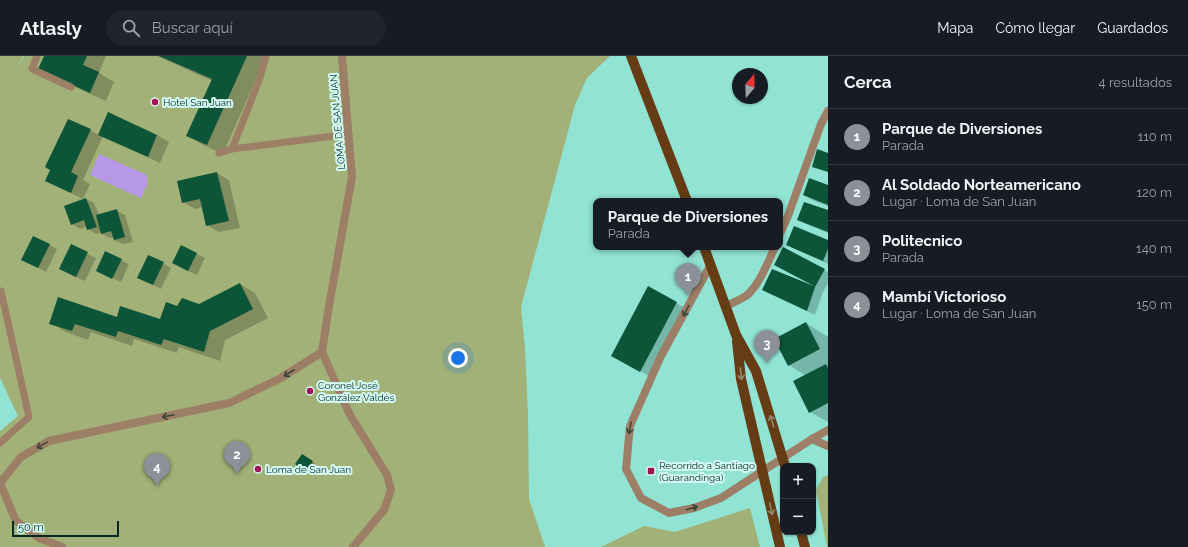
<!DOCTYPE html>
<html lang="es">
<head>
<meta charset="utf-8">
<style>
  :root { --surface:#171b24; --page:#20242c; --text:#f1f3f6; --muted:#9ea1a6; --line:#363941; --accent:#8c9099 }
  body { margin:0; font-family:Raleway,sans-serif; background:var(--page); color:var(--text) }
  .controls { position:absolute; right:12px; bottom:12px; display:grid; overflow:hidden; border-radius:8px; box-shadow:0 1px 3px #0004 }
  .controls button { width:36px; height:36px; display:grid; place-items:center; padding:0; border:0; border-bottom:1px solid var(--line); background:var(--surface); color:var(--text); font:20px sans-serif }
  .compass { position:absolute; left:732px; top:12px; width:36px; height:36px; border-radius:50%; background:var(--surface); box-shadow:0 1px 3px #0004; rotate:19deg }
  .scale { position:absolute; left:12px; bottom:10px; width:107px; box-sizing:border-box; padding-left:4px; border:2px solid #042823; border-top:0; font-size:11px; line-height:14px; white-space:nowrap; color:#042823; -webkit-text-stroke:3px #d5fcf4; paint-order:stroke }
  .you { position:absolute; left:458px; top:302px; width:14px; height:14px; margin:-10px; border:3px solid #fff; border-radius:50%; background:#1a73e8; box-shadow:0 0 0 6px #1a73e833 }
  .badge { display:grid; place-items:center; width:26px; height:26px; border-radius:50%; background:var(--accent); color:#fff; font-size:13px; font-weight:700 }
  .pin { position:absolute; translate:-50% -33px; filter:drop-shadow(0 1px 2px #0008) }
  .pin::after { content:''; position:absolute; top:21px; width:14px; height:12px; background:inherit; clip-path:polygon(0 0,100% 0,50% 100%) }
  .popup { position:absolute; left:593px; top:142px; width:190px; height:52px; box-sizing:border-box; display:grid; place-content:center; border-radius:8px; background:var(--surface); filter:drop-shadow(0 1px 3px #0005); font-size:13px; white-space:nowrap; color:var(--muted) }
  .popup b { font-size:15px; color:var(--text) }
  .popup::after { content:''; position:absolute; left:50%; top:100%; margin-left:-8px; border:8px solid transparent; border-top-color:var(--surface) }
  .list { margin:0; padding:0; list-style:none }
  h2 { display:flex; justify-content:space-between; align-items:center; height:52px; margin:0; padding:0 16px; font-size:17px }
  h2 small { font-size:13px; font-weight:400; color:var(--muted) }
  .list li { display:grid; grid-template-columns:26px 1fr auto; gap:12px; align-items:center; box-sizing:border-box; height:56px; padding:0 16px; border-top:1px solid var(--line) }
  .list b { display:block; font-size:15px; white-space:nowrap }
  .list p { margin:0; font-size:13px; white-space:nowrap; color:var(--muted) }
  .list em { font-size:13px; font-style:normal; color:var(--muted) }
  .icon { flex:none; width:22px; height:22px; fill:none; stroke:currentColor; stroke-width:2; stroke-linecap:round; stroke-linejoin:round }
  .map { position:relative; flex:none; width:828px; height:491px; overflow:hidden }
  header { display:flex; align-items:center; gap:24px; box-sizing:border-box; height:56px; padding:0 20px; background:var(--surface); border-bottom:1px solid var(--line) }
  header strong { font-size:19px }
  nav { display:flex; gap:22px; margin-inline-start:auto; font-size:14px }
  .search { width:280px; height:36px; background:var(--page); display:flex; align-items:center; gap:10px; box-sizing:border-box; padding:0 14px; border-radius:22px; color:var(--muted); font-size:15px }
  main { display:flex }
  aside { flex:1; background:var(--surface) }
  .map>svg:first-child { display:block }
  .green { fill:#a2b177 }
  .water { fill:#b698e7 }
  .shadow { fill:#0003 }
  .building { fill:#0c5538 }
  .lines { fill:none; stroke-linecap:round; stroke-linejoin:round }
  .service { stroke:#9d7e66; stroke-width:7 }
  .minor { stroke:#9d7e66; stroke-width:8 }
  .tertiary { stroke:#9d7e66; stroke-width:8 }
  .primary { stroke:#653c14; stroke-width:10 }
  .oneway { stroke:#3a463a }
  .oneway2 { stroke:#92896e }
  .poi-dot { fill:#a31155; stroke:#d5fcf4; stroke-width:1.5 }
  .labels { text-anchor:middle; stroke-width:4; stroke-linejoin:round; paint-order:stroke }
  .poi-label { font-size:10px; fill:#042823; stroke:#d5fcf4; text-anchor:start }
  .street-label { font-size:10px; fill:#042823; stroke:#d5fcf4 }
</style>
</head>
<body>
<header>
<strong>Atlasly</strong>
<div class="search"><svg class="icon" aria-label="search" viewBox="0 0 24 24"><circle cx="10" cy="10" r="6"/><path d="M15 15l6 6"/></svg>Buscar aquí</div>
<nav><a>Mapa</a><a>Cómo llegar</a><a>Guardados</a></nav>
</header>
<main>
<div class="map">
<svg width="828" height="491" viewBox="0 0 828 491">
  <rect width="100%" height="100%" fill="#91e4d4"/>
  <!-- green -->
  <path class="green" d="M0,0H23L18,12L24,0H610L587,22L575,49L521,251L525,292L528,358L529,443L545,491H0V375L18,360L0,322Z
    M828,419V491H827L816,434L823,421Z
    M750,452L760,491H601L644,470L675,476Z"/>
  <!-- water -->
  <path class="water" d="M99,98L147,119V129L141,142L90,119Z"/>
  <!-- shadow -->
  <path class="shadow" d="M45,0H106L99,17L114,26L106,45L55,22Z
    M157,0H266L223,98L203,89L188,80L212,25Z
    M68,64L99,79H157L169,86L160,107L112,85L103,80L83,124L90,128L83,143L58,131L46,124L51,114Z
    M217,117L229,124L240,172L219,176L207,169L203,151L195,153L183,146Z
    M828,130V150L812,144L804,139Z
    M86,143L94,147L99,159L117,155L125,159L133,186L123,188L114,184V181L110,182L102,178V176L96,178L88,173L87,170L80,173L72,168Z
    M828,155V177L806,168L798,164Z
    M828,186V208L795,193L787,189Z
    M49,189L57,193L46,216L22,204Z
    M72,190L96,202L85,225L69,218Z
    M784,192L828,216V227L823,236L815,259L772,238L812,230L813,229Z
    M197,198L205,202L197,219L181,212Z
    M121,204L129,208L121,226L105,219Z
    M163,207L171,212L161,233L147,226Z
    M240,228L255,237L268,262L225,284L220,305L179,291L177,297L134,283L132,290L91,276L88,284L66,276L51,267L117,262L160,264L178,251L199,249Z
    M648,232L689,254L653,322L624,307Z
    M806,267L828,281V366L810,356L806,320L789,309Z
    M302,399L316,408L310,417L296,408Z"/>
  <!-- building -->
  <path class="building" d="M44,0H87L83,9L99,16L90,37L38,13Z
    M159,0H247L207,89L186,80L212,23Z
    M108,56L157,79L148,101L98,79Z
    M68,63L91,73L71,116L78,120L71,137L45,125L50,114L45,111Z
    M817,93L828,97V116L812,111Z
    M217,116L229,165L206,170L200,143L182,147L177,125Z
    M809,122L828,129V149L803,139Z
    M86,142L97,171L87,174L84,164L71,169L64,150Z
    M804,146L828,154V176L797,164Z
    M117,153L125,181L114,184L111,175L101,178L96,159Z
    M794,170L828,184V193L823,205L786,189Z
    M33,180L50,188L38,212L21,204Z
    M71,188L88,196L76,221L59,213Z
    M181,189L197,197L188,215L172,207Z
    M783,191L825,213L815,231L807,255L762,234L772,213L814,230L774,209Z
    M105,195L122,203L112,223L96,215Z
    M148,199L164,206L153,229L137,222Z
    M240,227L253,253L210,275L204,296L164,283L161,289L118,275L116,281L75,268L72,275L49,268L58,241L117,261L120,250L160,263L166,246L177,250L182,242L199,248Z
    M648,230L677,246L640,316L611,300Z
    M806,266L820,293L788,310L774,283Z
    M826,308L828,312V347L809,357L793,325Z
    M302,398L313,405L306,416L295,408Z"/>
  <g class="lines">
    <!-- service -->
    <path class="service" d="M37,0L32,13L71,31
      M232,93L260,22L266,0
      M219,97L232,93L349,78
      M0,387L29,361L1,235"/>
    <!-- minor -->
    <path class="minor" d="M342,0L352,121L329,250L322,296L350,359L387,419L391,434L384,454L353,491
      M780,178L788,160L821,68L828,55
      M726,250C732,247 740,244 746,240C759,230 768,206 775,191
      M812,383L828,390
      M0,427L21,401L49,385L229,347L281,322L322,296
      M0,427L16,465L39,482L62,491"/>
    <!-- tertiary -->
    <path class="tertiary" d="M711,208L661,300L630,370L626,413L641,442L669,457L694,452L721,442L812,383L828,374"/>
    <!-- primary -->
    <path class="primary" d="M631,0L687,145
      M704,191L736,279L756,315L785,410
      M737,285L741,323L780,491
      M801,476L805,491"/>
  </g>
  <!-- one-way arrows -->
  <defs><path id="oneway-shaft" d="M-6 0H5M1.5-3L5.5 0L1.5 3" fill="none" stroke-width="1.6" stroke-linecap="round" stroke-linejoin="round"/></defs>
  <g class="oneway">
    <use href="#oneway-shaft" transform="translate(686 255) rotate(118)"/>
    <use href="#oneway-shaft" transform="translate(289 317) rotate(147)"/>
    <use href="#oneway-shaft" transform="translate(168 360) rotate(168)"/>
    <use href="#oneway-shaft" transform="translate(630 372) rotate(102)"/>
    <use href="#oneway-shaft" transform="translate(42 389) rotate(151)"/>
    <use href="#oneway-shaft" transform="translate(692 452) rotate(-16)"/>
  </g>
  <g class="oneway2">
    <use href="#oneway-shaft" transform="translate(741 318) rotate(83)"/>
    <use href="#oneway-shaft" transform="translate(772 365) rotate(-107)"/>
    <use href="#oneway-shaft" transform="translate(771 453) rotate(77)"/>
  </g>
  <!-- markers -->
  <g class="poi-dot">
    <circle cx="155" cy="46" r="4"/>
    <circle cx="310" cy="335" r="4"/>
    <circle cx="258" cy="413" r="4"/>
    <rect x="647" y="411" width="8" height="8" rx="2"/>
  </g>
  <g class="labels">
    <!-- poi labels -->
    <g class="poi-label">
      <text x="163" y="50">Hotel San Juan</text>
      <text x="318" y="333">Coronel José<tspan x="318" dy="12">González Valdés</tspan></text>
      <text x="659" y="413">Recorrido a Santiago<tspan x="659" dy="12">(Guarandinga)</tspan></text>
      <text x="266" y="417">Loma de San Juan</text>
    </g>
    <!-- street labels -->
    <g class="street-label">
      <text transform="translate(337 66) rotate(-95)" y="4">LOMA DE SAN JUAN</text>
    </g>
  </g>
</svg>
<div class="controls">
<button>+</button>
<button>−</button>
</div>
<svg class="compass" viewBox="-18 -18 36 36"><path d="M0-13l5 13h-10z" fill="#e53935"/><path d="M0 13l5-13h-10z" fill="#9ea1a6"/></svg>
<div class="scale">50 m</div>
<div class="you"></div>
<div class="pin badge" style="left:688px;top:240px">1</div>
<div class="popup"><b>Parque de Diversiones</b>Parada</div>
<div class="pin badge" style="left:237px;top:418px">2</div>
<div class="pin badge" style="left:767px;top:307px">3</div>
<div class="pin badge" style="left:157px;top:430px">4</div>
</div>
<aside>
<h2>Cerca<small>4 resultados</small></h2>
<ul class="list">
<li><span class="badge">1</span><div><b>Parque de Diversiones</b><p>Parada</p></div><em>110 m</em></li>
<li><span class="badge">2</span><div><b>Al Soldado Norteamericano</b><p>Lugar · Loma de San Juan</p></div><em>120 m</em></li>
<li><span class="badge">3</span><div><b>Politecnico</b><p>Parada</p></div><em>140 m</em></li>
<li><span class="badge">4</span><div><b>Mambí Victorioso</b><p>Lugar · Loma de San Juan</p></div><em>150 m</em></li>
</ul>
</aside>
</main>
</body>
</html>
